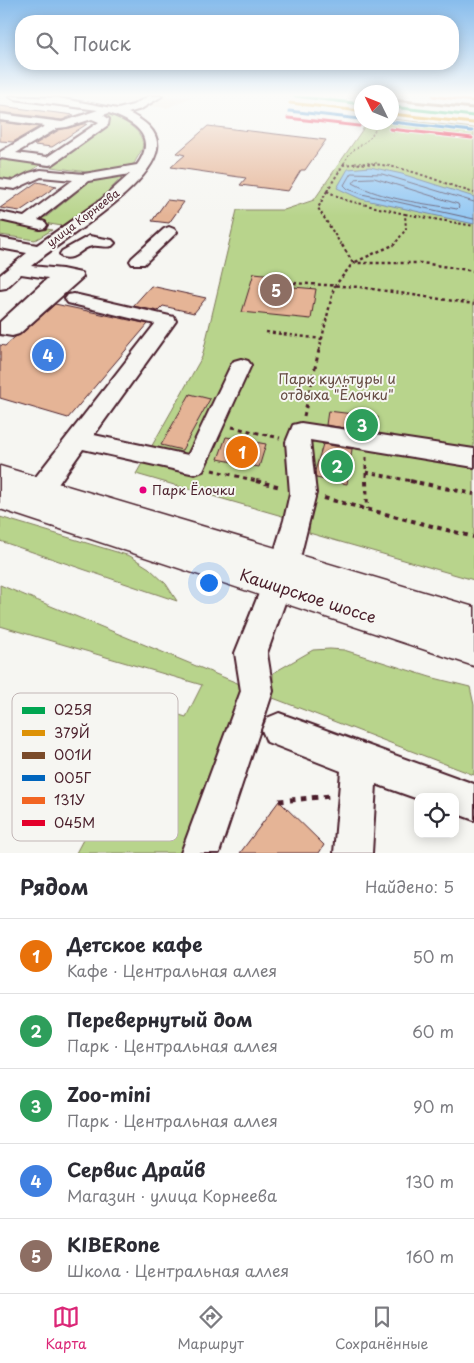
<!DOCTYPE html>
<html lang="ru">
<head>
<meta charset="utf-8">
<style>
  :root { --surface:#fff; --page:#f2f2f3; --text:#2b2b33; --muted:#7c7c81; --line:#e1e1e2; --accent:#db2777 }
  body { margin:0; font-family:"Playpen Sans",sans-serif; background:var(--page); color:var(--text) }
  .controls { position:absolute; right:15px; bottom:15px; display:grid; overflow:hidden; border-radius:10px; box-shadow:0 2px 12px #0003 }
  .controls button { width:45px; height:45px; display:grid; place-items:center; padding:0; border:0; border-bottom:1px solid var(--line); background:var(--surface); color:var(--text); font:25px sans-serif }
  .compass { position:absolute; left:354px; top:85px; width:45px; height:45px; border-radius:50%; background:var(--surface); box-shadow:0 2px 12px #0003; rotate:313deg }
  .you { position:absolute; left:208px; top:582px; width:18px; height:18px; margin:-12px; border:4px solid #fff; border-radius:50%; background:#1a73e8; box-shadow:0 0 0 8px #1a73e833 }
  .badge { display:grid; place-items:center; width:32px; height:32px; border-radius:50%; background:var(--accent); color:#fff; font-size:16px; font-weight:700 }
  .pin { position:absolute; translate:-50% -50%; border:2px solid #fff; box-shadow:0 1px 5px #0006 }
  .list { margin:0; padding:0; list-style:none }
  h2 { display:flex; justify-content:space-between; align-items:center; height:65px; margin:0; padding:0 20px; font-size:21px }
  h2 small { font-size:16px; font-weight:400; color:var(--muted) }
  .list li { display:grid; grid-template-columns:32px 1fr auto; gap:15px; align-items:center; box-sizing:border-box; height:75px; padding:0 20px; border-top:1px solid var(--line) }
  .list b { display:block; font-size:19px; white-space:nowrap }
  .list p { margin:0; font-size:16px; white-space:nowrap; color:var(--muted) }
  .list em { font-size:16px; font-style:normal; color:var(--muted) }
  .icon { flex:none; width:28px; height:28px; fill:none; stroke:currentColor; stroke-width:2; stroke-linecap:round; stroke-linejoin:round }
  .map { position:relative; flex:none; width:474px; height:853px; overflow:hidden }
  .search { position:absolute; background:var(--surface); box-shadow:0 2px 12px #0003; left:15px; right:15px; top:15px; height:55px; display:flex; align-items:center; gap:12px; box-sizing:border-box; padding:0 18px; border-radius:20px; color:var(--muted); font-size:19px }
  .sheet { height:440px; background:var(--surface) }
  nav { display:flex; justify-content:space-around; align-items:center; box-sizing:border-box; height:70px; border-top:1px solid var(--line); background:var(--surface); font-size:14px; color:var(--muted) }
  nav a { display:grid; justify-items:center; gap:2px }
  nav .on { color:var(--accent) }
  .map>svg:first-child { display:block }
  .built { fill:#f1e2d6 }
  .green { fill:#b8d48c; stroke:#817a5c }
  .water { fill:#96c9f3; stroke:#7885a3 }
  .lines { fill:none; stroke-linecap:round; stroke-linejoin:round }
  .shore { stroke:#68637b; stroke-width:1 }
  .building { fill:#e5b496; stroke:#4a1f2b }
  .minor-casing { stroke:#4a1f2b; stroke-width:4 }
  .major-casing { stroke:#4a1f2b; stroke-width:3 }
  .path-far5 { stroke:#4a1f2b; stroke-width:1; stroke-dasharray:2 2; stroke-linecap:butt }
  .path-far4 { stroke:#4a1f2b; stroke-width:2; stroke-dasharray:2.5 2.5; stroke-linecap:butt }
  .path-far3 { stroke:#4a1f2b; stroke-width:2.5; stroke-dasharray:3 3; stroke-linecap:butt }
  .path-far2 { stroke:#4a1f2b; stroke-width:3; stroke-dasharray:4 4; stroke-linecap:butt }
  .path-far1 { stroke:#4a1f2b; stroke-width:4; stroke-dasharray:4.5 4.5; stroke-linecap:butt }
  .path { stroke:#4a1f2b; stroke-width:5; stroke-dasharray:5.5 5.5; stroke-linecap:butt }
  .minor { fill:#f6f6f2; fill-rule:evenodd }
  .major { fill:#f6f6f2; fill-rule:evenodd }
  .rail-1-casing { stroke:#f6f6f2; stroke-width:5 }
  .rail-2-casing { stroke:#f6f6f2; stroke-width:5 }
  .rail-3-casing { stroke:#f6f6f2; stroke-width:5 }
  .rail-4-casing { stroke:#f6f6f2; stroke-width:5 }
  .rail-5-casing { stroke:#f6f6f2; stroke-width:5 }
  .rail-6-casing { stroke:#f6f6f2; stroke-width:5 }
  .rail-1 { stroke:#00a651; stroke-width:3 }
  .rail-2 { stroke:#dd9206; stroke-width:3 }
  .rail-3 { stroke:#7a4b2a; stroke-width:3 }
  .rail-4 { stroke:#0065bd; stroke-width:3 }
  .rail-5 { stroke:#f26522; stroke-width:3 }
  .rail-6 { stroke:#e4002b; stroke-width:3 }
  .bus-dot { fill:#e5007d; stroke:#f6f6f2; stroke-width:2 }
  .labels { text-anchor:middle; stroke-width:4; stroke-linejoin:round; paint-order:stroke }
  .far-street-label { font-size:11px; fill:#4a1f2b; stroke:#f6f6f2 }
  .bus-label { font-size:13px; fill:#4a1f2b; stroke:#f6f6f2; text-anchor:start }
  .park-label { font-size:14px; fill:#664c43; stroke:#f6f6f2 }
  .near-street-label { font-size:16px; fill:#4a1f2b; stroke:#f6f6f2 }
  .key { fill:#f6f6f2; stroke:#c2b6b6; stroke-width:1 }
  .key-label { font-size:14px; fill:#4a1f2b }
</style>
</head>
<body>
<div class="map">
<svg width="474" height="853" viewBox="0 0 474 853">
  <rect width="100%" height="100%" fill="#f6f6f2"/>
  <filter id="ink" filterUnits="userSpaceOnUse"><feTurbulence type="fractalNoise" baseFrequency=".02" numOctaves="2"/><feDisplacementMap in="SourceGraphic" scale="10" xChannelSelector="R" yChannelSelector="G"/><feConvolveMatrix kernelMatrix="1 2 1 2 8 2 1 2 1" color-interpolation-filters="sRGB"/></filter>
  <g filter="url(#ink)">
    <!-- built -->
    <path class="built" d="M65,96H194L167,108Z"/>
    <!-- green -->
    <path class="green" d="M108,114C121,119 147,131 142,149C140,154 136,159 134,164L94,173L44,166L104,126L101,115Z
      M392,119L474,128V580L309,533L310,524L136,474L202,357L237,210H284L314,200L367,123L392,122Z
      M6,158L43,163L18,180L0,178V161Z
      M125,174L102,198L62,226L37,222L39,216L46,217L83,187L78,186L85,180Z
      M0,219L52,230L35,240L0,235Z
      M0,517L130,556L149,568L166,584L177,601L0,541Z
      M0,585L247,687L186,853H76L153,707L186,717L202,685L0,626Z
      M330,649L344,650L430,677L470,687L474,705V775L273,698V673L313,650Z"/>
    <!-- water -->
    <path class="water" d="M370,167L402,174L474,197V224L361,199L337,188L348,169Z"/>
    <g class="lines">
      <!-- shore -->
      <path class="shore" d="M374,178L458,204L459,207L457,209C423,203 384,200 353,183L356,179Z
        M474,202L382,174L351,173L344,185L348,189L362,194L474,219"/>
    </g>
    <!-- building -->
    <path class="building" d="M0,106L74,115L62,120L0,112Z
      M0,122L39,127L13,142L0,141Z
      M83,124H87L52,147L34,145L59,130Z
      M208,126L326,140L305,170H301L288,191L240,185L246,178L171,167L185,155L177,153Z
      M37,182L57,186L20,211L0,208Z
      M167,200L184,202L169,223L152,221Z
      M254,273L274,275L271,285L316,289L311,319L242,312Z
      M151,286L206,298L194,313L163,306L158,311L133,306Z
      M55,304L148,324L68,418L0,398V345L5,346L15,337L20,335Z
      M190,394L210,399L182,450L161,445Z
      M328,411L378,417L377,433L326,425Z
      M226,437L266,444L259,467L218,459Z
      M323,444L352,449L347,484L316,478L315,471Z
      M279,801L324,845L319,853H240Z"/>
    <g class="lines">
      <!-- minor casing -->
      <g class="minor-casing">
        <path id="minor" d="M9,96L58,98L118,109L133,105L149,96H162L141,109L128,113C142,119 160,131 157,149C151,188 61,240 31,266L62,269L81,273L83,277L19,334L12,336L0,334V322L48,278L21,274L6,288L0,289V275L27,253L0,248V238L37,245L101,200L130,174L88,181L38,220L45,222L47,225L45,228L40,229L0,220V212L24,217L73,180L41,177L15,189L0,187V179L13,181L29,173L41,170L84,174L137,165C158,136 134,122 109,113L103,115L109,119L108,125L53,164L49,165L0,158V152L45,126L0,120V114L62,122L98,110L14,99ZM92,119L99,122L47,157L16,153L58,128L67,127Z
          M169,227L174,229L177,232L174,235L144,264H132L130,261L132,258L164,229Z
          M89,236L112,240L115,243L112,246C105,248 99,245 92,246C80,248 76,261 62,257L60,254L62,251Z
          M74,294L174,317L176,321L94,435L188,455L231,365L234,361L241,359L248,361L251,365L203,471L195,474L83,449L49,497L40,500L31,497L28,490L31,483L155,324L68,303L65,299L68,295Z
          M301,423L474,449V467L310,440L316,493L298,566L267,653L273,691L219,853H181L241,691L235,653L270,566L284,520L290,493L286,442L293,425Z
          M279,713L474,784V820L455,813V797H418V799L376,784L372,853H334L341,771L267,742L262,730L267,718Z"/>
      </g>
      <!-- major casing -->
      <g class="major-casing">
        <path id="major" d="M0,466L474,607V666L0,509Z"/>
      </g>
      <!-- path-far5 -->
      <path class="path-far5" d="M392,122L474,130
        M344,163L350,153L370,138L380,122
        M355,163H379"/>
      <!-- path-far4 -->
      <path class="path-far4" d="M343,165L345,162
        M327,191L345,200L405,214L406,229L394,245L391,246
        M327,191L318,208L342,246
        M327,191L343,165C392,158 429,179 474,193
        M405,214L474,226"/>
      <!-- path-far3 -->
      <path class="path-far3" d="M342,245L353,263L393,245
        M276,282L359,287L474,304
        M266,332L322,339
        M319,351L334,287L353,263H422L474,271"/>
      <!-- path-far2 -->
      <path class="path-far2" d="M304,416L319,350
        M232,427L280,438
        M366,457V482
        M212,470L261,482
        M366,472L416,482"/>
      <!-- path-far1 -->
      <path class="path-far1" d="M256,481L281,487
        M366,481L367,509
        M410,481L474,494
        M324,498L474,537"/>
      <!-- path -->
      <path class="path" d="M279,801L331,796"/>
      <!-- minor -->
      <use href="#minor" class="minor"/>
      <!-- major -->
      <use href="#major" class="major"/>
      <!-- rail-1 casing -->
      <g class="rail-1-casing">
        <path id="rail-1" d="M294,96L362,104
          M392,107L474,116"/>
      </g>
      <!-- rail-2 casing -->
      <g class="rail-2-casing">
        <path id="rail-2" d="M290,103L361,111
          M392,114L473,123"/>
      </g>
      <!-- rail-3 casing -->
      <g class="rail-3-casing">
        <path id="rail-3" d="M393,100L474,108"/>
      </g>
      <!-- rail-4 casing -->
      <g class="rail-4-casing">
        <path id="rail-4" d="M289,111L360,119
          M392,122L472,131"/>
      </g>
      <!-- rail-5 casing -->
      <g class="rail-5-casing">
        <path id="rail-5" d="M433,96L474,101"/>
      </g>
      <!-- rail-6 casing -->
      <g class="rail-6-casing">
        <path id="rail-6" d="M288,118L359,126
          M390,129L472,138"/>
      </g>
      <!-- rail-1 -->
      <use href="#rail-1" class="rail-1"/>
      <!-- rail-2 -->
      <use href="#rail-2" class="rail-2"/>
      <!-- rail-3 -->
      <use href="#rail-3" class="rail-3"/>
      <!-- rail-4 -->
      <use href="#rail-4" class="rail-4"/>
      <!-- rail-5 -->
      <use href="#rail-5" class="rail-5"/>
      <!-- rail-6 -->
      <use href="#rail-6" class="rail-6"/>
    </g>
  </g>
  <!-- sky -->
  <linearGradient id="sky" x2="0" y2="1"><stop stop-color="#87bcec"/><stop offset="0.44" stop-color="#fbfbf9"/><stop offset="1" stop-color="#fbfbf9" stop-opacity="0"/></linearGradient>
  <rect width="474" height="216" fill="url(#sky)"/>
  <!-- markers -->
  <circle class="bus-dot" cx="143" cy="490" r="4.5"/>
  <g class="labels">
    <!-- far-street labels -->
    <g class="far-street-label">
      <text transform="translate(83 218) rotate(-37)" y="4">улица Корнеева</text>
    </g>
    <!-- bus labels -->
    <g class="bus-label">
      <text x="152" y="495">Парк Ёлочки</text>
    </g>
    <!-- park labels -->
    <g class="park-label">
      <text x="337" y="384">Парк культуры и<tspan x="337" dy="16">отдыха "Ёлочки"</tspan></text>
    </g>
    <!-- near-street labels -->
    <g class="near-street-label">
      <text transform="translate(308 596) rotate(18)" y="6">Каширское шоссе</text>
    </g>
  </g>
  <!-- legend -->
  <rect x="12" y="693" width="166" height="148" rx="8" class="key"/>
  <rect x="22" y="707" width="23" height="7" fill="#00a651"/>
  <rect x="22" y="730" width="23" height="6" fill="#dd9206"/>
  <rect x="22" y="752" width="23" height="7" fill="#7a4b2a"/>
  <rect x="22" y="775" width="23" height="6" fill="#0065bd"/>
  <rect x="22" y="797" width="23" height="7" fill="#f26522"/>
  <rect x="22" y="820" width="23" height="6" fill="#e4002b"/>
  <g class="key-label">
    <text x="54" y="715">025Я</text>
    <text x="54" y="738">379Й</text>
    <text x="54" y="760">001И</text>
    <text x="54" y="783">005Г</text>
    <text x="54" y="805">131У</text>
    <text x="54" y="828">045М</text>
  </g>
</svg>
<div class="controls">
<button><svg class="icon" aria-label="locate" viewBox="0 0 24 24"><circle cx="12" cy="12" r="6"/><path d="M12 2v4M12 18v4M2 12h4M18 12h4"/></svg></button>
</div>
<svg class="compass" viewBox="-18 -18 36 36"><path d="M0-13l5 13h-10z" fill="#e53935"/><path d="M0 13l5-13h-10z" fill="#7c7c81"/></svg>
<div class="you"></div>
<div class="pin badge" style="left:242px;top:452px;background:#e8710a">1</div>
<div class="pin badge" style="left:337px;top:466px;background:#2e9e5b">2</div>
<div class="pin badge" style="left:362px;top:425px;background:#2e9e5b">3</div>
<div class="pin badge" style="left:48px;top:355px;background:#3f7fe0">4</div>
<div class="pin badge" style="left:276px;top:290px;background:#8d6e63">5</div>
<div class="search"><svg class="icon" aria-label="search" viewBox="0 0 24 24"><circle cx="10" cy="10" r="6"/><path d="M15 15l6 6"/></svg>Поиск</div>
</div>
<section class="sheet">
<h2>Рядом<small>Найдено: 5</small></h2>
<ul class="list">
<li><span class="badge" style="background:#e8710a">1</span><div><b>Детское кафе</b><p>Кафе · Центральная аллея</p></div><em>50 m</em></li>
<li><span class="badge" style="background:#2e9e5b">2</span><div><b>Перевернутый дом</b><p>Парк · Центральная аллея</p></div><em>60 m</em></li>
<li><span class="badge" style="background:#2e9e5b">3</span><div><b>Zoo-mini</b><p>Парк · Центральная аллея</p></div><em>90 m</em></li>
<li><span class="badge" style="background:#3f7fe0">4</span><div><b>Сервис Драйв</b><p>Магазин · улица Корнеева</p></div><em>130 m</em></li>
<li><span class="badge" style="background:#8d6e63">5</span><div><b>KIBERone</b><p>Школа · Центральная аллея</p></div><em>160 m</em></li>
</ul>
</section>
<nav>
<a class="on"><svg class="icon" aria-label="map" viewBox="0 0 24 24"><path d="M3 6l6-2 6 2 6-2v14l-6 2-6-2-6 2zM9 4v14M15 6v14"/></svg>Карта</a>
<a><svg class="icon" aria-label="directions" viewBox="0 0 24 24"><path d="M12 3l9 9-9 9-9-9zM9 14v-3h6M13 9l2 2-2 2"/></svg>Маршрут</a>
<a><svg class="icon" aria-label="saved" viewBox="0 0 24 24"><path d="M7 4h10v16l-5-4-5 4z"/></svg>Сохранённые</a>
</nav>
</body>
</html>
